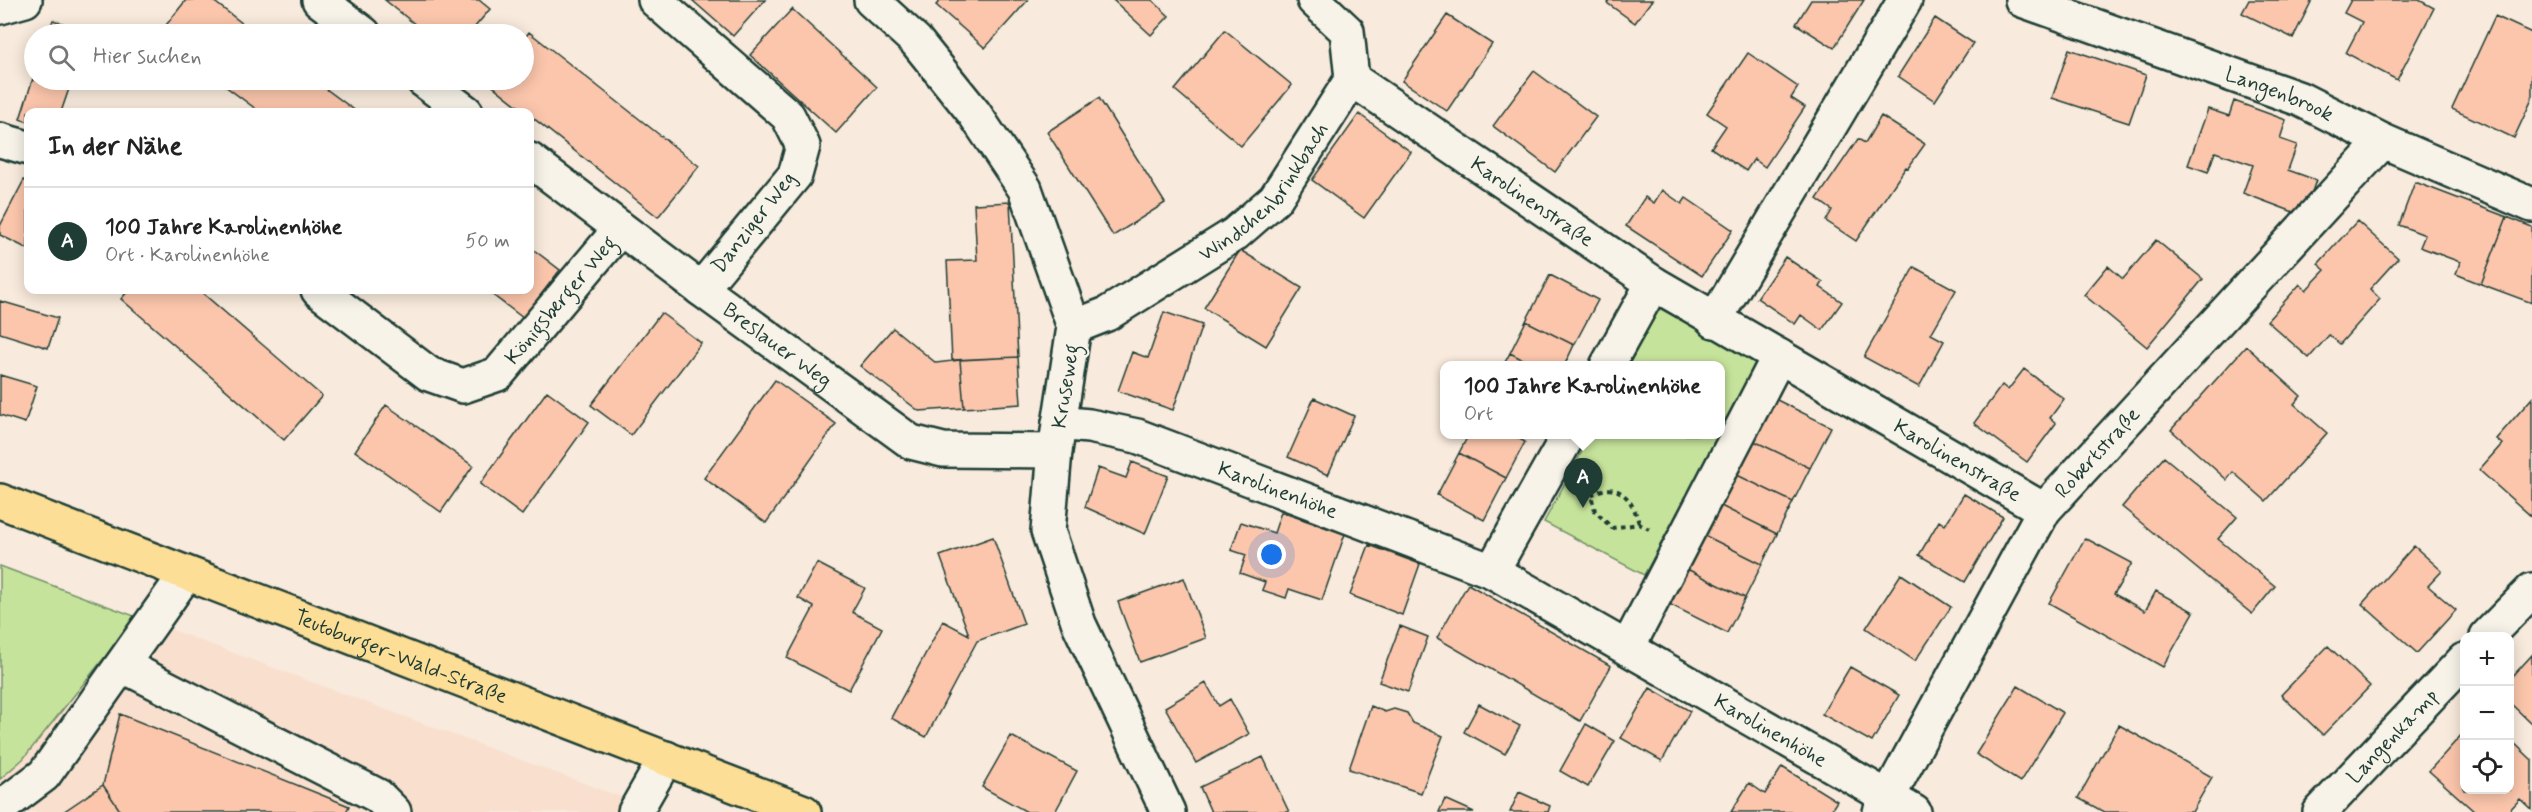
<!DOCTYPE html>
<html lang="de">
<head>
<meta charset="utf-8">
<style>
  :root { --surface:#fff; --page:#f2f2f2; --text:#222; --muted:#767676; --line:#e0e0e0; --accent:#1f3d34 }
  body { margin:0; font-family:Mynerve,sans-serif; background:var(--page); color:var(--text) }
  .controls { position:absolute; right:18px; bottom:18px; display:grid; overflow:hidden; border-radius:12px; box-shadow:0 3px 15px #0003 }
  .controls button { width:54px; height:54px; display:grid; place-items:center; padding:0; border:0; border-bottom:2px solid var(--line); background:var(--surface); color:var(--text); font:30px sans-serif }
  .you { position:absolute; left:1272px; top:555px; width:21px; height:21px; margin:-15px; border:4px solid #fff; border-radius:50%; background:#1a73e8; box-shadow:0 0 0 9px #1a73e833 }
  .badge { display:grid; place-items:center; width:39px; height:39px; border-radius:50%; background:var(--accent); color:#fff; font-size:20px; font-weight:700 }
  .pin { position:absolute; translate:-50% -50px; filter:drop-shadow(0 2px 3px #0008) }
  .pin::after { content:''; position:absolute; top:32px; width:21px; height:18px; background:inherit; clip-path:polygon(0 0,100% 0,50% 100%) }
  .popup { position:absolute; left:1440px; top:361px; width:285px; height:78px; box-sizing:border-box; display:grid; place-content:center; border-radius:12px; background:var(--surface); filter:drop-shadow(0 2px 4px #0005); font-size:20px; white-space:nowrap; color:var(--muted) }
  .popup b { font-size:22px; color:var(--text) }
  .popup::after { content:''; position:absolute; left:50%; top:100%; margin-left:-12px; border:12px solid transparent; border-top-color:var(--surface) }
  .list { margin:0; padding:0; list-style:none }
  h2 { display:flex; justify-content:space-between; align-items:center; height:78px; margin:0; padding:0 24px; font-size:26px }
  h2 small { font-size:20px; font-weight:400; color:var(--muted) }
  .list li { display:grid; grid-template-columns:39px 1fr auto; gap:18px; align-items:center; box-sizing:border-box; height:108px; padding:0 24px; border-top:2px solid var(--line) }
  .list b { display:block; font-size:22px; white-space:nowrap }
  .list p { margin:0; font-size:20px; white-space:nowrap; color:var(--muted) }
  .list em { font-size:20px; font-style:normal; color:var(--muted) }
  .icon { flex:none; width:33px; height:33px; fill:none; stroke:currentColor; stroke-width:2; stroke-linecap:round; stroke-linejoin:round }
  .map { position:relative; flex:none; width:2532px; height:812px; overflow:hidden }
  .search { position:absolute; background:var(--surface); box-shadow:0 3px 15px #0003; left:24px; top:24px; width:510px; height:66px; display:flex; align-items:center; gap:15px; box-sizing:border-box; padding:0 21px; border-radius:33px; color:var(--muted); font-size:22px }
  .panel { position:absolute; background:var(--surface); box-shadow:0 3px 15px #0003; left:24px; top:108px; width:510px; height:186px; border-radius:12px }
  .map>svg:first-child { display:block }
  .built { fill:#f9dfce }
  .green { fill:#c6e39b; stroke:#729068; stroke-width:1.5 }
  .building { fill:#fbc6ac; stroke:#1f3d34; stroke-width:1.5 }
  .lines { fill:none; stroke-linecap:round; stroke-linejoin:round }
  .minor-casing { stroke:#1f3d34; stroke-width:38 }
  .major-casing { stroke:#1f3d34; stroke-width:38 }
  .path { stroke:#1f3d34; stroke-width:4; stroke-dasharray:4.5 4.5; stroke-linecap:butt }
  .minor { stroke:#f7f3e8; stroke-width:33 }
  .major { stroke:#fcde96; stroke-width:33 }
  .labels { text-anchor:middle; stroke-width:4.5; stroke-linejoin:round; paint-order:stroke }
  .street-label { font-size:21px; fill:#1f3d34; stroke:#f7f3e8 }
</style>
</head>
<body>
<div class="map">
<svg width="2532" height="812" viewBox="0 0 2532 812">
  <rect width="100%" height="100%" fill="#f8eadc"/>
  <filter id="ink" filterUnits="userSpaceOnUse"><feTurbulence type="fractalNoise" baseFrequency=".0167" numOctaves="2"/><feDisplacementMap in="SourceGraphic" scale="12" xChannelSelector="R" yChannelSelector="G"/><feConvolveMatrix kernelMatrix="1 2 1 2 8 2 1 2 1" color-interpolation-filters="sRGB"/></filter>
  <g filter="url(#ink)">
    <!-- built -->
    <path class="built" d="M137,617L661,812H0V779L23,759Z"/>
    <!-- green -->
    <path class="green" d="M1659,308L1758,361L1721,431V366H1628Z
      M1591,435H1719L1644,575L1544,522Z
      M0,566L137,617L23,759L0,779Z"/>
    <!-- building -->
    <path class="building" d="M186,0H212L256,34H159Z
      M385,0H479L490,9L469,34H427Z
      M692,0H765L733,36Z
      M941,0H1028L985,48L936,5Z
      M1113,0H1152L1169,16L1151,35Z
      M1609,0H1652L1635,23L1607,3Z
      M1811,0H1864L1834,48L1796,24Z
      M2249,0H2312L2293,38L2242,13Z
      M2351,0H2419L2434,8L2397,80L2346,53L2362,22L2344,13Z
      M792,9L877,87L836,133L750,55Z
      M1447,15L1492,44L1447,111L1402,81Z
      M2495,16L2532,33V99L2514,138L2452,109Z
      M1935,18L1973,43L1935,101L1898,76Z
      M53,20L89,32L88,34H48Z
      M1225,30L1292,85L1241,146L1175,90Z
      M529,32L699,166L658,217L489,83L491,80H524V39Z
      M2069,49L2146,75L2129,123L2052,98Z
      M1748,53L1798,87L1791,98L1805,107L1765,167L1754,159L1746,171L1711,148L1726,126L1707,113Z
      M1534,71L1596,117L1555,172L1493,126Z
      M34,75V80H72L61,112H28V122L20,119Z
      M217,80H314L357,112H260Z
      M1099,98L1165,203L1113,236L1047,132Z
      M2234,101L2286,120L2280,139L2297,145L2288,170L2316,180L2304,216L2243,193L2253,165L2215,152L2208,172L2188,165L2208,109L2229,116Z
      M1359,114L1411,152L1364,218L1312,180Z
      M1881,116L1925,144L1908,168L1906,167L1856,241L1826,221L1832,210L1817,199L1858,139L1865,143Z
      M24,180L28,182V249L0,235V226Z
      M2415,182L2507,217L2481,284L2456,274L2460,262L2420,247L2425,235L2399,225Z
      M1662,190L1682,204L1686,198L1733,230L1702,276L1626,226L1645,197L1654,203Z
      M1010,202L1018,357L952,360L947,261L977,260L974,204Z
      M2507,217L2532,227V303L2481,284Z
      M2357,221L2398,258L2370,289L2380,299L2340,344L2329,335L2309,358L2267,321L2300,284L2306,290L2325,270L2318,264Z
      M2156,240L2203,279L2147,347L2084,295L2108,266L2123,279Z
      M530,247L560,270L523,318L486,290H530Z
      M1240,250L1302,288L1266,346L1204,308Z
      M1785,257L1823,282L1820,287L1842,302L1822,330L1801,315L1795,324L1757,298Z
      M1914,267L1956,290L1931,334L1944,341L1919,387L1864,357Z
      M1550,275L1598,300L1574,345L1526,321Z
      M129,290H199L322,396L284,440L121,299Z
      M0,301L58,318L48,348L0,333Z
      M1164,312L1202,325L1173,410L1118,391L1132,352L1148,358Z
      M661,313L701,343L631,435L591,405Z
      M1526,321L1574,345L1564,366H1535L1510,353Z
      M893,328L936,363L960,360L964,408L919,411L860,366Z
      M2246,346L2301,396L2294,404L2327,433L2266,501L2233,472L2227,480L2171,430Z
      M1510,353L1535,366H1503Z
      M1018,357L1021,404L964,408L960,360Z
      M2024,369L2064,399L2050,418L2056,423L2027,462L1974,423L2002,385L2008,390Z
      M0,375L37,386L25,423L0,415Z
      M775,380L836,424L766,523L704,478Z
      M547,391L589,422L522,515L480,484Z
      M1314,398L1354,416L1328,475L1288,457Z
      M1773,398L1831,427L1810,468L1752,440Z
      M2532,398V517L2479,470L2502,444L2496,439Z
      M386,405L473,466L441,512L355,451Z
      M1469,434H1511L1525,442L1506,478L1459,453Z
      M1752,440L1810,468L1793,502L1735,474Z
      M1459,453L1506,478L1484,520L1437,495Z
      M2164,457L2237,517L2218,539L2275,586L2252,614L2122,507Z
      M1132,462L1168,476L1145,534L1085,507L1098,468L1126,478Z
      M1735,474L1793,502L1777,534L1719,505Z
      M1964,494L2003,517L1965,582L1919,555L1939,521L1945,525Z
      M1719,505L1777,534L1762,564L1704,535Z
      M1281,512L1345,534L1322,600L1289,589L1286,598L1262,590L1265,582L1240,573L1246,555L1231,550L1241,522L1274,533Z
      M1704,535L1762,564L1745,598L1687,569Z
      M993,537L1024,624L977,641L926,737L891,718L943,621L969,635L940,556Z
      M2085,538L2132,563L2114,594L2145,611L2156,591L2194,612L2163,667L2049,603Z
      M1369,545L1420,564L1402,615L1350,595Z
      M2414,546L2442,571L2428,586L2456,610L2417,653L2362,604Z
      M817,563L865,588L852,612L882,628L849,690L787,658L814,607L798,598Z
      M1687,569L1745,598L1727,633L1669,604Z
      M1901,574L1951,607L1915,661L1866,628Z
      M1184,578L1206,638L1140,662L1118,602Z
      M1468,584L1611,666L1580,721L1437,638Z
      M1400,626L1428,637L1408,692L1379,682Z
      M2328,646L2370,686L2323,735L2281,695Z
      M2532,655V724L2510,703V679Z
      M1850,667L1899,695L1872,742L1822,714Z
      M1206,683L1219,706L1230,699L1249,734L1196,763L1165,707Z
      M2018,686L2063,713L2020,782L1976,754Z
      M1650,688L1690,711L1662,761L1621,738Z
      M1479,704L1520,726L1505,754L1464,732Z
      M1371,706L1385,712L1394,709L1407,713L1413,723L1443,736L1421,793L1349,769Z
      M120,714L349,806L346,812H121L103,785Z
      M1586,724L1615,741L1588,787L1560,771Z
      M2119,725L2212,777L2192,812H2104L2078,798Z
      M2464,732V790H2510V739L2532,760V810L2520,799L2508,812H2475L2429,771Z
      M1011,736L1077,771L1055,812H1027L982,787Z
      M1263,757L1289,812H1211L1200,787Z
      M1782,767L1837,801L1830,812H1731L1749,783L1765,794Z
      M103,785L121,812H63Z
      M1519,792L1550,806L1548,812H1510Z
      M1445,799L1474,812H1439Z"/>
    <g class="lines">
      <!-- minor casing -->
      <g class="minor-casing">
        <g id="minor">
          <path d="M319,0L364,34"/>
          <path d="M655,0L788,116L803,146L795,175L701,289"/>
          <path d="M871,0L916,41L974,113L1025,189L1074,327L1055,451L1048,531L1079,624L1168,812"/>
          <path id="s1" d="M2022,0L2300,99L2383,141L2532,205"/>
          <path d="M0,7L25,0"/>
          <path id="s2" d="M1352,79L1653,283L2044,510"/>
          <path d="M423,80L466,112"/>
          <path d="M0,140L28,148"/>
          <path id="s3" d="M530,160L701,289L911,442L943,450L1055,451"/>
          <path id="s4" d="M318,290L429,374L463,386L498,374L620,229"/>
          <path d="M1714,321L1905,0"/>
          <path id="s5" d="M1074,327L1107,314L1235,234L1275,199L1352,79L1347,31L1314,0"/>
          <path d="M1607,366L1653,283"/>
          <path id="s6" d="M1059,423L1089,426L1137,436L1492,571L1914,812"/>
          <path d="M1492,571L1569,434"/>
          <path d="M2487,636L2532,590"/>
          <path d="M1628,647L1779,356"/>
          <path d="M124,666L378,796L394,812"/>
          <path d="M0,808L44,775L186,574"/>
          <path d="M635,812L666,758"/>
          <path id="s7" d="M1880,812L2044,510L2383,141"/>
          <path id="s8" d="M2320,812L2464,660"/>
        </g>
      </g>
      <!-- major casing -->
      <g class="major-casing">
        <g id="major">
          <path id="s9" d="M0,501L804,812"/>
        </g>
      </g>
      <!-- path -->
      <path class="path" d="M1578,489L1591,495L1595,511L1612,528L1639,524L1649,529
        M1591,495C1618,479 1633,499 1639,524"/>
      <!-- minor -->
      <use href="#minor" class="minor"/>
      <!-- major -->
      <use href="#major" class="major"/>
    </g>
  </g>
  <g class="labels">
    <!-- street labels -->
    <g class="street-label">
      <text dy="7" stroke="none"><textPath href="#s1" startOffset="274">Langenbrook</textPath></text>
      <text dy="7" stroke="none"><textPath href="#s5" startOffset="237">Windchenbrinkbach</textPath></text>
      <text dy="7" stroke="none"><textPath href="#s2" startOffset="218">Karolinenstraße</textPath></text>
      <text transform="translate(753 222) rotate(-52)" y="7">Danziger Weg</text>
      <text dy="7" stroke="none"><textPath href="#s4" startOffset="309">Königsberger Weg</textPath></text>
      <text dy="7" stroke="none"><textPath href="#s3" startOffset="309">Breslauer Weg</textPath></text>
      <text transform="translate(1065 386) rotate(-81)" y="7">Kruseweg</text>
      <text dy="7" stroke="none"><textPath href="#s7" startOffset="422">Robertstraße</textPath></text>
      <text dy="7" stroke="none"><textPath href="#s2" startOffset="716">Karolinenstraße</textPath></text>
      <text dy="7" stroke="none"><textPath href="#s6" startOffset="230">Karolinenhöhe</textPath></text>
      <text dy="7" stroke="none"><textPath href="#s9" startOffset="430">Teutoburger-Wald-Straße</textPath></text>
      <text dy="7" stroke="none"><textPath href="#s6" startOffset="780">Karolinenhöhe</textPath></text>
      <text dy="7" stroke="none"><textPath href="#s8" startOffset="105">Langenkamp</textPath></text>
    </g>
  </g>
</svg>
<div class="controls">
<button>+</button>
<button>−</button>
<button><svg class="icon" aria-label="locate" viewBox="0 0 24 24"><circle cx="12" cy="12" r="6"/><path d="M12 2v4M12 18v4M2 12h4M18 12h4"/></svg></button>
</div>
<div class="you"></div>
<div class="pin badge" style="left:1583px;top:508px">A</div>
<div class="popup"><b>100 Jahre Karolinenhöhe</b>Ort</div>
<div class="search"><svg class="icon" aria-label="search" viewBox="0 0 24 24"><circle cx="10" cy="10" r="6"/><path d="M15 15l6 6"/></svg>Hier suchen</div>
<section class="panel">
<h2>In der Nähe<small></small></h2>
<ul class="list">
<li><span class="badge">A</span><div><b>100 Jahre Karolinenhöhe</b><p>Ort · Karolinenhöhe</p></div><em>50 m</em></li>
</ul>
</section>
</div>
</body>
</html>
